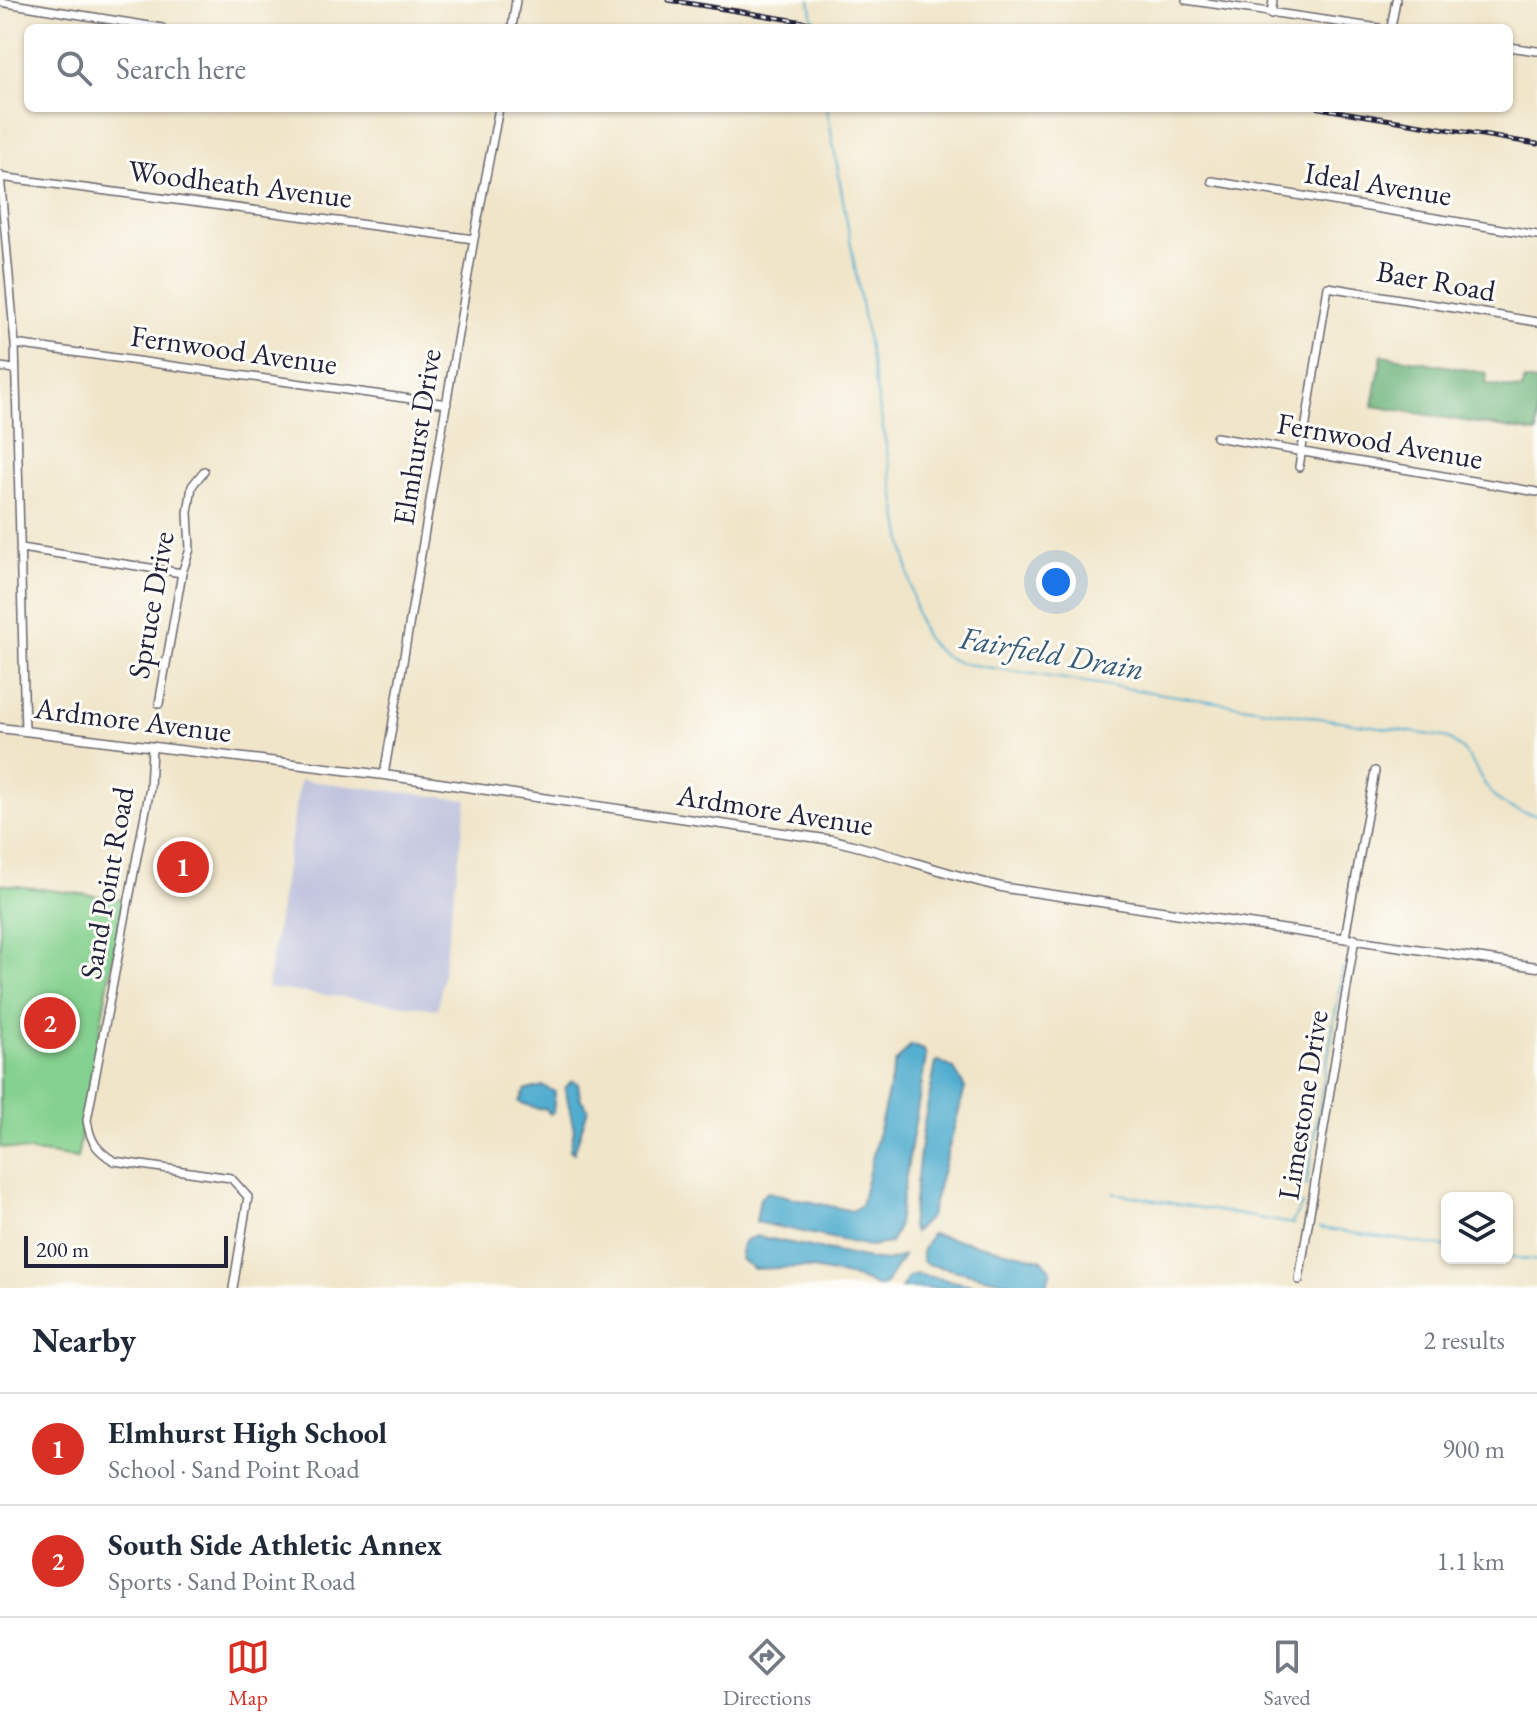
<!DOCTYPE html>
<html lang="en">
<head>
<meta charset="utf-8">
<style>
  :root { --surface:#fff; --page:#f6f6f7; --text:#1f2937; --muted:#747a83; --line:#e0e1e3; --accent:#d93025 }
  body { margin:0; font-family:"EB Garamond",serif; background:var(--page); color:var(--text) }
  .controls { position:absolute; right:24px; bottom:24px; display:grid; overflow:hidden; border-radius:12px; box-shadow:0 2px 6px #0004 }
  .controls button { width:72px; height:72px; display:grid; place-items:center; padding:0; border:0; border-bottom:2px solid var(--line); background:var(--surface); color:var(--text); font:40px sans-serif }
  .scale { position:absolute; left:24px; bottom:20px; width:204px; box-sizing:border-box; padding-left:8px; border:4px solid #22223b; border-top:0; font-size:22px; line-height:28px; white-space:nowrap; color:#22223b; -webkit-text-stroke:6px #fdfcf7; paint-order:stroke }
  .you { position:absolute; left:1056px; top:582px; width:28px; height:28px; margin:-20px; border:6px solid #fff; border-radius:50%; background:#1a73e8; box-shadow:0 0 0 12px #1a73e833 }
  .badge { display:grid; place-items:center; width:52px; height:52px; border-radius:50%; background:var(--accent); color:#fff; font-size:26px; font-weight:700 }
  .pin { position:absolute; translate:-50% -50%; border:4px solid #fff; box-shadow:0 2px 8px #0006 }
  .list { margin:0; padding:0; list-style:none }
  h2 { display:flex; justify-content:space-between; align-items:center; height:104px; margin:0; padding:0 32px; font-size:34px }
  h2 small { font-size:26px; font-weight:400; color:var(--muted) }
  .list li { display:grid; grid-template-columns:52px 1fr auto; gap:24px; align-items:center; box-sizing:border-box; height:112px; padding:0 32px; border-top:2px solid var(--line) }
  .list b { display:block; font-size:30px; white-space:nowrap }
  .list p { margin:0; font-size:26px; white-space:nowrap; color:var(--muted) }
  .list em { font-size:26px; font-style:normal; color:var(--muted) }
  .icon { flex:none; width:44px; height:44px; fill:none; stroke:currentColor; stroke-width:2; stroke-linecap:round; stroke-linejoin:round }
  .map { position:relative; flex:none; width:1537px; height:1288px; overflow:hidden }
  .search { position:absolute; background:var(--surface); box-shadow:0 2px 6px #0004; left:24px; right:24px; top:24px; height:88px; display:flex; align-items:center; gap:20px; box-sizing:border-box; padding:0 28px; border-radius:12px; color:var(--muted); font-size:30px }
  .sheet { height:328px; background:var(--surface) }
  nav { display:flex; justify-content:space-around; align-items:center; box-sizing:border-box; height:112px; border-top:2px solid var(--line); background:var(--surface); font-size:22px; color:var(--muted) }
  nav a { display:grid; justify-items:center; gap:4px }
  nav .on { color:var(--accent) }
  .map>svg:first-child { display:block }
  .industrial { fill:#bfc2dd }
  .green { fill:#85d18f; stroke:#547a65; stroke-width:2 }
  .forest { fill:#6cb37a; stroke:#476a5a; stroke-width:2 }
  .water { fill:#51adcf; stroke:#3a6885; stroke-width:2 }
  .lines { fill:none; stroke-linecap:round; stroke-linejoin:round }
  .stream { stroke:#51adcf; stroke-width:2 }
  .minor-casing { stroke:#6a666d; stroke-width:10 }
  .major-casing { stroke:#6a666d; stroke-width:11 }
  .minor { stroke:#fff; stroke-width:7 }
  .major { stroke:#fff; stroke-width:8 }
  .rail-casing { stroke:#22223b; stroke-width:5 }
  .rail { stroke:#fdfcf7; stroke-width:2; stroke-dasharray:6; stroke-linecap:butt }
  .labels { text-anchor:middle; stroke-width:6; stroke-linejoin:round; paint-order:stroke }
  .street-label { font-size:30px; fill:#22223b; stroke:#fdfcf7 }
  .water-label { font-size:32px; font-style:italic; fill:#355a76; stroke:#fdfcf7 }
</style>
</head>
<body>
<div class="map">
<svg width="1537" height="1288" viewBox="0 0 1537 1288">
  <rect width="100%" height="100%" fill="#fdfcf7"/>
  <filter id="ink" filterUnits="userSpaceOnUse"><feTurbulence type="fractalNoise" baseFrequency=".0125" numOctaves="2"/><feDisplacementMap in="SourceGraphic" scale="16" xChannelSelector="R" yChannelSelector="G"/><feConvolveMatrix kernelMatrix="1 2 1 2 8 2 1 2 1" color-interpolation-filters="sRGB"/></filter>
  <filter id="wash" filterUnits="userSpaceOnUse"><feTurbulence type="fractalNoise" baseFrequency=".006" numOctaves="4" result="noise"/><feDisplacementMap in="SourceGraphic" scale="32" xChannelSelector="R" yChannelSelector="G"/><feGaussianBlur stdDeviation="1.8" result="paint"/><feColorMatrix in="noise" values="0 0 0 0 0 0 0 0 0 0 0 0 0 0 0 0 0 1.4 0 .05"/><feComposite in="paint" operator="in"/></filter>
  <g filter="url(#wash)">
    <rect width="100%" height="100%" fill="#f0e5c9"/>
    <!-- industrial -->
    <path class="industrial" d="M300,780L467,800L438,1009L267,988Z"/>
    <!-- green -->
    <path class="green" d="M0,884L123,899L77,1158L0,1147Z"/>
    <!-- forest -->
    <path class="forest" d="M1382,355L1487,373L1486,384L1522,390L1524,380L1537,382V433L1373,406Z"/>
    <!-- water -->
    <path class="water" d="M911,1045L924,1050L926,1057L897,1229L890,1243L869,1246L756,1222L760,1198L768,1192L852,1211L861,1205L895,1063Z
      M939,1061L954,1069L965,1088L930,1217L914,1232L911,1226L923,1128L936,1063Z
      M572,1081L578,1083L580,1098L588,1109L574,1153L570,1150L574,1130L565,1087Z
      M543,1086L555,1092L553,1112L550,1114L545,1108L537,1109L519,1102L525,1090Z
      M931,1234L1041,1259L1051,1269L1046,1288H1033L927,1264L922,1261V1252Z
      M756,1236L870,1259L887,1261L903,1256L886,1284L879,1287L854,1277L802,1267L754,1269L740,1259L742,1243Z
      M916,1274L988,1288H901L909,1276Z"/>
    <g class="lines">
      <!-- stream -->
      <path class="stream" d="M810,0L814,28
        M827,108L912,594C920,629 924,649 960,663L1444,737C1490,758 1469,805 1537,815
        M1306,1186L1343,968
        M1114,1193L1293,1224
        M1292,1223L1302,1204
        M1319,1228L1447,1247
        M1507,1256L1537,1261"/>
    </g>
  </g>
  <g filter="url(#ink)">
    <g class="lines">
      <!-- minor casing -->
      <g class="minor-casing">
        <path id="minor" d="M1186,0L1379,28
          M0,2L162,28
          M1271,14L1273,0
          M512,28L516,0
          M1391,28L1396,0
          M1509,47L1537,51
          M0,175L15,344L25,731
          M0,177L474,239
          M1212,181L1537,235
          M15,344L447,404
          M0,367L15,369
          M1216,437L1537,492
          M1299,467L1328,287L1537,322
          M21,548L182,573
          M159,704L182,573L190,549L188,513L192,486L204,471
          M152,748L150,788L87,1120C90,1141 96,1150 114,1161L231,1178L248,1197L233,1288
          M384,775L474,239L499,108
          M1345,937L1375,771
          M1299,1280L1355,938"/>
      </g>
      <!-- major casing -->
      <g class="major-casing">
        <path id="major" d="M0,728L384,775L832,840C891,853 947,875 1006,888L1537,967"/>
      </g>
      <!-- minor -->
      <use href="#minor" class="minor"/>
      <!-- major -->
      <use href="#major" class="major"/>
      <!-- rail casing -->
      <g class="rail-casing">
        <path id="rail" d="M668,0L842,28
          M1319,108L1537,144"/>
      </g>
      <!-- rail -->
      <use href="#rail" class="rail"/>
    </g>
  </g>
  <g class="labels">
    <!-- street labels -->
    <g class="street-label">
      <text transform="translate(240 184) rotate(7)" y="10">Woodheath Avenue</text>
      <text transform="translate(1378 184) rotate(9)" y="10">Ideal Avenue</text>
      <text transform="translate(1436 281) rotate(10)" y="10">Baer Road</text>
      <text transform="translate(234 350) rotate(8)" y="10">Fernwood Avenue</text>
      <text transform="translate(417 437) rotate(-81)" y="10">Elmhurst Drive</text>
      <text transform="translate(1380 441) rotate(10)" y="10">Fernwood Avenue</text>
      <text transform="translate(151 605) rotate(-80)" y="10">Spruce Drive</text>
      <text transform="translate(133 720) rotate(7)" y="10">Ardmore Avenue</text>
      <text transform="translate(775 810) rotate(9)" y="10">Ardmore Avenue</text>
      <text transform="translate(107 883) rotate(-80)" y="10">Sand Point Road</text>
      <text transform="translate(1303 1105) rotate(-81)" y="10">Limestone Drive</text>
    </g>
    <!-- water labels -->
    <g class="water-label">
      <text transform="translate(1052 653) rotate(10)" y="11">Fairfield Drain</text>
    </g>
  </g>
</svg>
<div class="controls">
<button><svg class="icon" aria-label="layers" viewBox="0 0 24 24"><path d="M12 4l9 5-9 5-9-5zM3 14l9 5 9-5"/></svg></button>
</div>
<div class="scale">200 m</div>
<div class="you"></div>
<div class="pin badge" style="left:183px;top:867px">1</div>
<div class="pin badge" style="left:50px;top:1023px">2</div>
<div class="search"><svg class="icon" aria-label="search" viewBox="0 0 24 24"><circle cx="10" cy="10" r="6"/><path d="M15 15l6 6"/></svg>Search here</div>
</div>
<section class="sheet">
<h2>Nearby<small>2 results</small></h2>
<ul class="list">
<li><span class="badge">1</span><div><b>Elmhurst High School</b><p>School · Sand Point Road</p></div><em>900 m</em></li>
<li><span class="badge">2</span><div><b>South Side Athletic Annex</b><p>Sports · Sand Point Road</p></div><em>1.1 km</em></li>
</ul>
</section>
<nav>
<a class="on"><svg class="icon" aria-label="map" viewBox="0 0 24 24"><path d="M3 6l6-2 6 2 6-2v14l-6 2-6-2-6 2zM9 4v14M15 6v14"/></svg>Map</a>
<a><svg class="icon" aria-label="directions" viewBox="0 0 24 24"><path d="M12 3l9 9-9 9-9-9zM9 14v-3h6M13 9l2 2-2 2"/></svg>Directions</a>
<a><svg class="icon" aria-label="saved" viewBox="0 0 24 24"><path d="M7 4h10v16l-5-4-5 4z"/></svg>Saved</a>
</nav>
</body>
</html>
